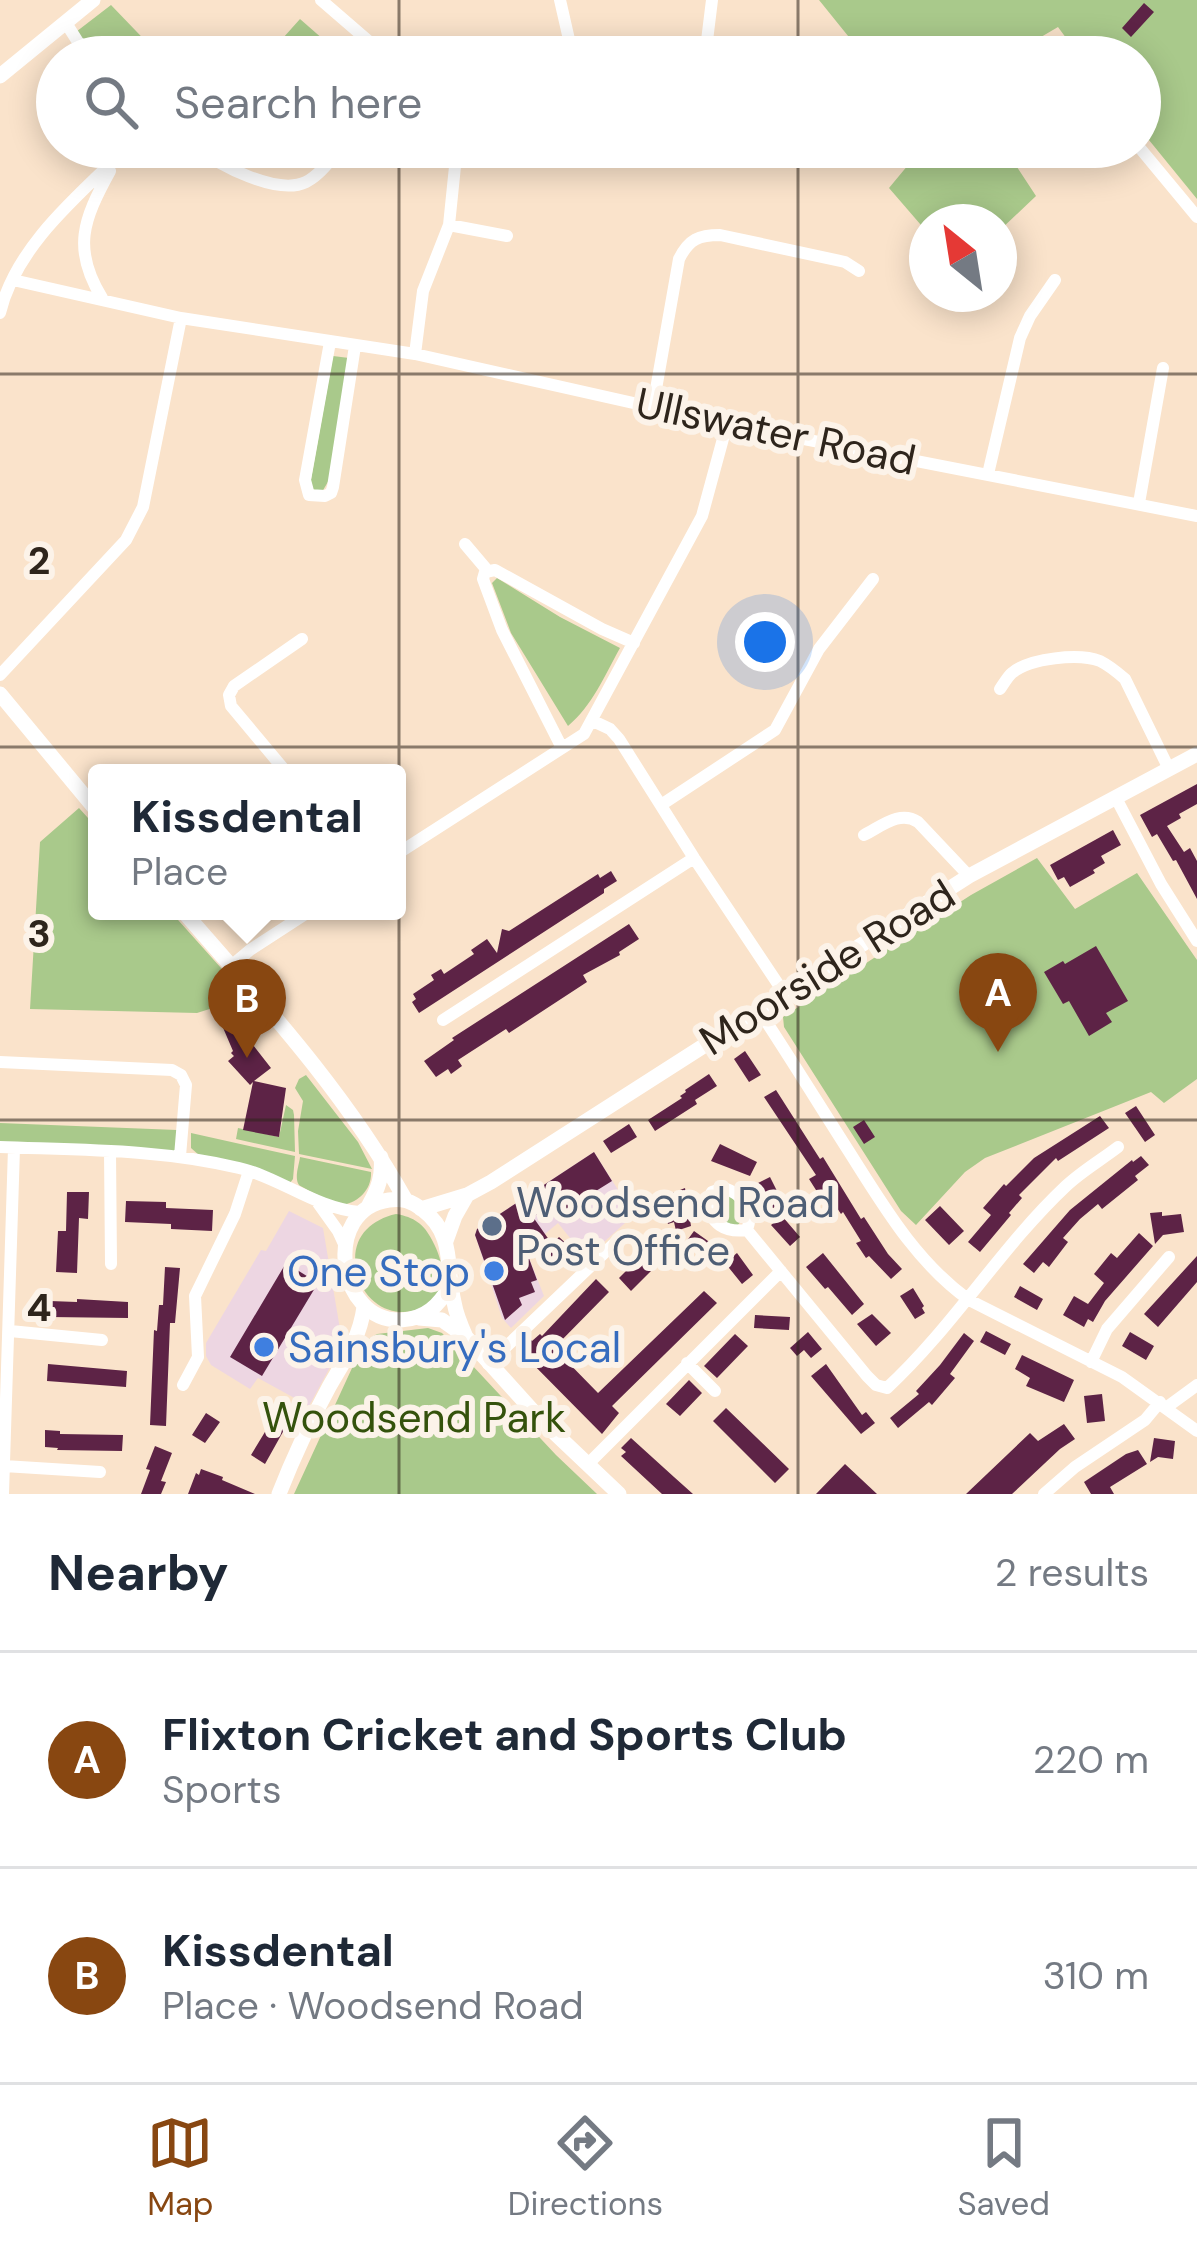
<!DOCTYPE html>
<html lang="en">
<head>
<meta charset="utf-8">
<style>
  :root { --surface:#fff; --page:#f2f2f3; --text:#1f2937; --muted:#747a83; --line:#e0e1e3; --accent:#884711 }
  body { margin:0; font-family:"DM Sans",sans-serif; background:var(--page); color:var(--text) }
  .compass { position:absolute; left:909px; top:204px; width:108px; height:108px; border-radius:50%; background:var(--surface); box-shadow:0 6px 30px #0003; rotate:330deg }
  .you { position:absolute; left:765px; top:642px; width:42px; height:42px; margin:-30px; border:9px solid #fff; border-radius:50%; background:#1a73e8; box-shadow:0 0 0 18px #1a73e833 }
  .badge { display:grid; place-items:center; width:78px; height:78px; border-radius:50%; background:var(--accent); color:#fff; font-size:39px; font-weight:700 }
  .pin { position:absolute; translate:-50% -99px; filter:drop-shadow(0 3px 6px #0008) }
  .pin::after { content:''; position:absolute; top:63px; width:42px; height:36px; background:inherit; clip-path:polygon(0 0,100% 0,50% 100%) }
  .popup { position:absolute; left:88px; top:764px; width:318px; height:156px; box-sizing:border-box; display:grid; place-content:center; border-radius:12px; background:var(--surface); filter:drop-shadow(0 3px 9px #0005); font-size:39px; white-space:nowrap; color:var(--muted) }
  .popup b { font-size:45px; color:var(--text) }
  .popup::after { content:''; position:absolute; left:50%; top:100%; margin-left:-24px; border:24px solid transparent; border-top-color:var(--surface) }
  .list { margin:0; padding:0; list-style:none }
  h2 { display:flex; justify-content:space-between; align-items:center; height:156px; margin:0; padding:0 48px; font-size:51px }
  h2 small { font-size:39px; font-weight:400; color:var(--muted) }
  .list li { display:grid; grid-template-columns:78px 1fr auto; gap:36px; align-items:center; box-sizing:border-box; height:216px; padding:0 48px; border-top:3px solid var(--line) }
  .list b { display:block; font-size:45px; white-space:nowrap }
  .list p { margin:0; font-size:39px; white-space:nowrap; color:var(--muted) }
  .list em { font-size:39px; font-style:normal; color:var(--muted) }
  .icon { flex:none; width:66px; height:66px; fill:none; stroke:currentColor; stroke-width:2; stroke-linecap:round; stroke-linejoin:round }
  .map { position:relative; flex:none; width:1197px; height:1494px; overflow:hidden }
  .search { position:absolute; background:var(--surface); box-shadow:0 6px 30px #0003; left:36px; right:36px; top:36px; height:132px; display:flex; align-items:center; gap:30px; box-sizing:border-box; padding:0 42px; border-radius:66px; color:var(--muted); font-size:45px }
  .sheet { height:588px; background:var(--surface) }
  nav { display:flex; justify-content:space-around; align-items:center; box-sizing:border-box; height:168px; border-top:3px solid var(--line); background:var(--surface); font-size:33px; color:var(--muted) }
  nav a { display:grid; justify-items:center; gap:6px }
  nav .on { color:var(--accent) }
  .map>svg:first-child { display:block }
  .commercial { fill:#edd6e2 }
  .green { fill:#a9c98b }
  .building { fill:#5d2346 }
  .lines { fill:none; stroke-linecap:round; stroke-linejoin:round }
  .minor { stroke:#fff; stroke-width:12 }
  .tertiary { stroke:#fff; stroke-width:15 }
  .grid { fill:none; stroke:#2e251c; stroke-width:3; stroke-opacity:0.55 }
  .service-dot { fill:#5c6f8a; stroke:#fcf3e9; stroke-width:4.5 }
  .shop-dot { fill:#3f7fe0; stroke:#fcf3e9; stroke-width:4.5 }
  .labels { text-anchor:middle; stroke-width:12; stroke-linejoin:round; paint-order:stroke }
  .street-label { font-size:42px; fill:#2e251c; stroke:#fcf3e9 }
  .service-label { font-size:42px; fill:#4e5e75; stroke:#fcf3e9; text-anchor:start }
  .shop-label { font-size:42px; fill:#366cbe; stroke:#fcf3e9; text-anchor:end }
  .park-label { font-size:42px; fill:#34520c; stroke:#fcf3e9 }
  .grid-label { font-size:39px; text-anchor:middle; font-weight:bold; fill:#2e251c; stroke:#fcf3e9; stroke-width:12; stroke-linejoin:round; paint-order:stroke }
</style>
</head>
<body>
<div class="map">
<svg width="1197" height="1494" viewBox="0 0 1197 1494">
  <rect width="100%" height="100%" fill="#fae3cb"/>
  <!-- commercial -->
  <path class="commercial" d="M594,1152L634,1215L586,1258L558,1223L526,1250L544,1296L511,1328L502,1318L475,1235L477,1229Z
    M289,1211L323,1228L340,1329L342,1345L309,1406L258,1378L250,1389L211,1365L206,1356V1343L261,1250L266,1251Z"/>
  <!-- green -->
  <path class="green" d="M819,0H1197V199L1140,129V57H1080L1058,27L1041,37L1013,43L990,57H865Z
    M111,5L161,57H128L106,38L91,54L72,35Z
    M300,19L324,40L314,57H266Z
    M923,147H1004L1036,196L999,231V222H927V232L889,188Z
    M333,356L349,358L329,480L322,492L312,489L310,485Z
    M497,578L560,617L620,648C605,675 592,706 568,726L511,633L492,583Z
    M79,808L97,828V911H170L247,997L197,1013L30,1009L40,842Z
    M1037,858L1075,909L1137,873L1197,960V1079L1164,1103L1151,1092L985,1158L965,1172L916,1225L901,1211L784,1027L783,1017L971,895Z
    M306,1075L358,1142L372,1169L299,1154L298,1131L303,1101L295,1088L299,1079Z
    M286,1105L293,1110L294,1115L295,1152L236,1139L238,1128L279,1137Z
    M0,1123L177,1130L176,1152L0,1143Z
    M191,1133L295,1156L293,1179L290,1183L200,1156L191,1148Z
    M300,1157L371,1172C372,1188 360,1202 343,1205C334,1206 323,1198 316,1194C315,1194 300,1186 299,1185C294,1178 299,1165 300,1157Z
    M726,1195C738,1199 741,1208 742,1220L737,1226L724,1222L714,1207L715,1199Z
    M396,1214C414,1217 424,1224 432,1240C475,1319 368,1340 356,1268C351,1239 369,1220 396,1214Z
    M428,1328L442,1333L556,1455L597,1494H294L364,1342L377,1334Z"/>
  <!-- building -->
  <path class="building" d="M1144,3L1154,12L1131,37L1122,28Z
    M1197,784V804L1179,814L1181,818L1167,826L1184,852L1190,848L1197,861V899L1176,860L1173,861L1157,834L1152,837L1140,815Z
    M1113,830L1121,845L1101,856L1105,863L1093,870L1095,873L1070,887L1064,877L1058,880L1050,865Z
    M611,871L617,881L604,889V893L419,1013L412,1002L416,999L413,994L434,980L431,975L441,969L444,974L474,954L471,950L487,939L497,953L502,929L509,931L598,874L600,878Z
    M629,924L639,939L619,952L620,955L583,975L587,982L509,1033L506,1029L458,1060L462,1066L451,1074L448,1069L436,1077L424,1061L454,1040L452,1038Z
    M1096,946L1128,1001L1106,1013L1112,1022L1089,1036L1069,1001L1063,1004L1044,972L1063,961L1065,964Z
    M238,1016L246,1036L271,1068L254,1081L286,1088L279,1137L243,1130L253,1082L250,1085L228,1061L234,1056L231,1053L233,1051L221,1023Z
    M745,1051L761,1075L749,1082L734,1059Z
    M709,1074L717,1086L695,1100L697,1104L655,1131L648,1120L682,1098L680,1096L686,1092L685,1090Z
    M776,1090L820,1159L823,1157L861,1219L864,1217L888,1254L902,1269L891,1279L869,1256L866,1258L856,1243L861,1241L843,1212L841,1214L835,1205L828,1209L809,1179L816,1175L764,1097Z
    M1136,1106L1155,1135L1145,1142L1125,1113Z
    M1100,1116L1109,1128L1058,1161L1056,1158L1019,1195L1022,1198L1009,1213L1011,1215L980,1252L968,1242L991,1215L983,1208L1004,1184L1006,1186L1034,1158Z
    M864,1120L875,1137L864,1144L853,1127Z
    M629,1124L637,1137L611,1153L603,1141Z
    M720,1144L757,1162L750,1176L711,1161Z
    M594,1152L612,1181L559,1214L552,1204L533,1217L552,1244L559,1237L569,1246L551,1265L520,1234L537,1280L531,1282L535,1292L519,1298L522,1305L505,1320L475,1235L477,1229Z
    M1141,1156L1149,1165L1135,1176L1138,1180L1102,1209L1098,1204L1080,1219L1063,1238L1068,1242L1049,1267L1043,1262L1034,1273L1023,1264L1070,1210L1132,1160L1133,1162Z
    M770,1177L783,1203L771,1209L758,1183Z
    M685,1188L691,1226L676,1231L674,1222L668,1224L660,1198Z
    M67,1192H89L88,1219L79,1218L77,1273L56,1272L58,1231H66Z
    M126,1201L166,1202V1208L213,1210L212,1231L171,1229V1224L125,1222Z
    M940,1206L964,1231L949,1245L925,1220Z
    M1162,1212V1216L1181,1214L1184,1232L1163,1235L1155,1244L1150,1213Z
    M782,1216L800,1237L790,1246L771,1225Z
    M694,1231L722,1251L715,1262L686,1242Z
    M1139,1233L1153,1246L1105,1301L1093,1322L1088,1319L1084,1327L1063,1315L1074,1296L1088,1304L1104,1283L1094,1274L1111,1253L1117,1258Z
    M653,1244L665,1257L631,1291L619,1278Z
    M737,1253L753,1275L742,1284L725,1263Z
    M823,1253L864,1304L852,1315L828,1287L825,1289L806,1267Z
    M1197,1256V1282L1158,1327L1144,1314Z
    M286,1263L318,1283L262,1376L230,1357Z
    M165,1267L180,1268L175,1323H170L166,1426L150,1425L154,1330L157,1331L159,1305H163Z
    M596,1279L609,1292L554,1348L598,1393L704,1291L717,1303L612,1406L619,1413L602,1434L519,1350L530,1339L532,1341L540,1334L542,1336Z
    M1020,1286L1043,1299L1037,1310L1014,1297Z
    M913,1288L924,1306L922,1308L925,1313L915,1319L900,1296Z
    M77,1299L128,1302V1318L50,1317V1301L77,1302Z
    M872,1314L891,1333L876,1346L857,1324Z
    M755,1315L790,1317L789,1330L754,1328Z
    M986,1331L1011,1344L1005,1355L980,1342Z
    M808,1332L822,1349L811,1358L804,1350L797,1356L790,1348Z
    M1130,1332L1154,1346L1146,1360L1122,1346Z
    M964,1333L974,1341L950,1374L955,1378L932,1405L929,1402L898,1428L890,1418L919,1394L916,1391L940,1365Z
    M735,1334L748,1346L717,1378L704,1366Z
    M1022,1355L1074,1380L1064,1402L1026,1386L1030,1378L1015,1369Z
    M48,1364L127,1371L126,1387L47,1381Z
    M826,1364L862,1415L866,1412L875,1423L861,1434L811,1376Z
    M689,1380L702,1393L680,1416L666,1404Z
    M1102,1394L1105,1421L1087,1423L1084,1396Z
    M726,1408L789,1469L775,1483L713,1421Z
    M206,1413L220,1422L205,1443L192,1435Z
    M271,1422L284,1430L265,1464L251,1455Z
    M1064,1424L1075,1439L1060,1449L1012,1494H966L1030,1433L1038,1441Z
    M45,1430L60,1431V1434L123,1435L122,1451L57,1450L58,1448L45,1447Z
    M631,1438L674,1477L693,1494H662L621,1456L626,1452L621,1448Z
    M1154,1438L1175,1441L1173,1459L1158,1457L1150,1462Z
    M155,1446L172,1453L161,1481L166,1482L161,1494H141L150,1470L146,1469Z
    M1138,1450L1147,1464L1110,1487L1114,1494H1091L1084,1482L1126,1454Z
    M845,1464L877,1494H816Z
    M201,1469L223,1477L222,1480L255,1494H188L196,1473L199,1475Z"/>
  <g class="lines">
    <!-- minor -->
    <path class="minor" d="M321,0L387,57
      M560,0L573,57
      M66,23L78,42L97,57
      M242,57L252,51
      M705,57L712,0
      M998,57C1020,44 1039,43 1061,57
      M196,147C219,165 277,196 306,182C320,175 331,160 340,147
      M1139,147L1197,217
      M449,225L507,236
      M13,280L181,318L415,354L727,424L1197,516
      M102,298C72,249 83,220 110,171
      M0,313C16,245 81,193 128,147
      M330,342L305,480L309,495L325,496L331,493L333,487L355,346
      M415,354L423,291L449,225L457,147
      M653,406L679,259C689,239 699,235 720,235L845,262L859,271
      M988,474L1020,338L1030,316L1055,280
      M1139,503L1163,368
      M465,544L487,570
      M0,675L126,540L143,507L181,318
      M1000,689C1003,685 1008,676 1012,673C1030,658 1079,653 1100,661C1110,666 1117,672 1125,679L1169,769
      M593,721L610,729L619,739L694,858L784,993
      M562,748L502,630L483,579L485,572L495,570L602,629L634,643
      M287,773L231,706L229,695L234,686L302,639
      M1116,798L1161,884L1197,941
      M661,805L775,730L819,649L873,579
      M864,835C882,826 900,810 918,822L969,876
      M397,854L584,734L702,516L727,424
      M231,966L250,950L310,911
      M758,1009C789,1056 818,1103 848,1150C883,1205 915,1261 969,1300L1122,1377L1197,1431
      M443,1020L694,858
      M0,1062L172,1070L181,1075L186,1085L180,1156
      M0,1147C80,1150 161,1149 239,1168C281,1178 315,1208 359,1212
      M110,1151L111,1264
      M318,1203L338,1231L344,1244
      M747,1230C725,1233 710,1224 707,1201L712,1192L724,1188C743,1194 754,1211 747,1230L867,1376L876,1385L887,1388C954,1326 1001,1247 1066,1186C1082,1171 1101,1160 1118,1147
      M10,1331L102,1340
      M1091,1362L1107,1329L1169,1257
      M687,1363L715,1391
      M488,1364L620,1238
      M183,1385L198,1357L195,1296L235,1214L249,1171
      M1167,1407L1197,1385
      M588,1464L781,1271
      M4,1466L100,1472
      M3,1494L14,1148
      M1044,1494L1075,1467L1145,1420L1160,1402"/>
    <!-- tertiary -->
    <path class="tertiary" d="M0,76L93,0
      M0,694L97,811
      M183,911C263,1003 345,1092 405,1199
      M369,1205C378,1189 383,1176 381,1157
      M421,1209L467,1195L491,1182L969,876L1197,754
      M446,1241L455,1216L467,1195
      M451,1285C439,1305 426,1319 401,1320C337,1323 321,1209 389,1200C403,1198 411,1201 423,1210C455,1234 446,1268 454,1302C456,1314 461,1326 466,1337
      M419,1318L442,1320L466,1337L541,1420L619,1494
      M279,1494C293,1458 310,1422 329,1387C344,1361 360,1338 364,1307"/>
  </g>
  <!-- grid -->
  <path class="grid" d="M399,0V57M798,0V57M399,147V1494M798,147V1494M0,374H1197M0,747H1197M0,1120H1197"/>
  <!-- markers -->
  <circle class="service-dot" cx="492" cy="1226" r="12"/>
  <g class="shop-dot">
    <circle cx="494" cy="1271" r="12"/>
    <circle cx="264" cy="1347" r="12"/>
  </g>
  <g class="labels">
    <!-- street labels -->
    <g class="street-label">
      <text transform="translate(776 431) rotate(12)" y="15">Ullswater Road</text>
      <text transform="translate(827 967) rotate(-32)" y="15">Moorside Road</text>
    </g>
    <!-- service labels -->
    <g class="service-label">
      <text x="516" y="1217">Woodsend Road<tspan x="516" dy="48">Post Office</tspan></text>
    </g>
    <!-- shop labels -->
    <g class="shop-label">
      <text x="470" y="1286">One Stop</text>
      <text x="288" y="1362" text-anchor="start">Sainsbury's Local</text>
    </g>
    <!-- park labels -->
    <g class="park-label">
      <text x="414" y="1432">Woodsend Park</text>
    </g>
  </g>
  <g class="grid-label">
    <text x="39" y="574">2</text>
    <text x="39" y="947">3</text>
    <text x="39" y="1321">4</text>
  </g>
</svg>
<svg class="compass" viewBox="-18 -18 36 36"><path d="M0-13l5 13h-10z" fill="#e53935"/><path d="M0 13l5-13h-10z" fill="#747a83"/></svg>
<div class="you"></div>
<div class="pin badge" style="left:998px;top:1052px">A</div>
<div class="pin badge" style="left:247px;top:1058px">B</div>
<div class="popup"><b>Kissdental</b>Place</div>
<div class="search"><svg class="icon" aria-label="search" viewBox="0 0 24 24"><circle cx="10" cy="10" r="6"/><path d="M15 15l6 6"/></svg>Search here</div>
</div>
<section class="sheet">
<h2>Nearby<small>2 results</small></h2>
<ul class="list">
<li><span class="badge">A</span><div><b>Flixton Cricket and Sports Club</b><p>Sports</p></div><em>220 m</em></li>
<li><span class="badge">B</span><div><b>Kissdental</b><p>Place · Woodsend Road</p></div><em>310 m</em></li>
</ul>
</section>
<nav>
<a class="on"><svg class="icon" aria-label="map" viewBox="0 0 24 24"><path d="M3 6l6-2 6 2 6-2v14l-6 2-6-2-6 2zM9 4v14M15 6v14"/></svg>Map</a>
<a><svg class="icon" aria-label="directions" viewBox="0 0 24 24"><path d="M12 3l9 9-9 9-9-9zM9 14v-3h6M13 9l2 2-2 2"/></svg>Directions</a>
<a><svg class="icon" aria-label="saved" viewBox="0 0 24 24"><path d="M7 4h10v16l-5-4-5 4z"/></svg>Saved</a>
</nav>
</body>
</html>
